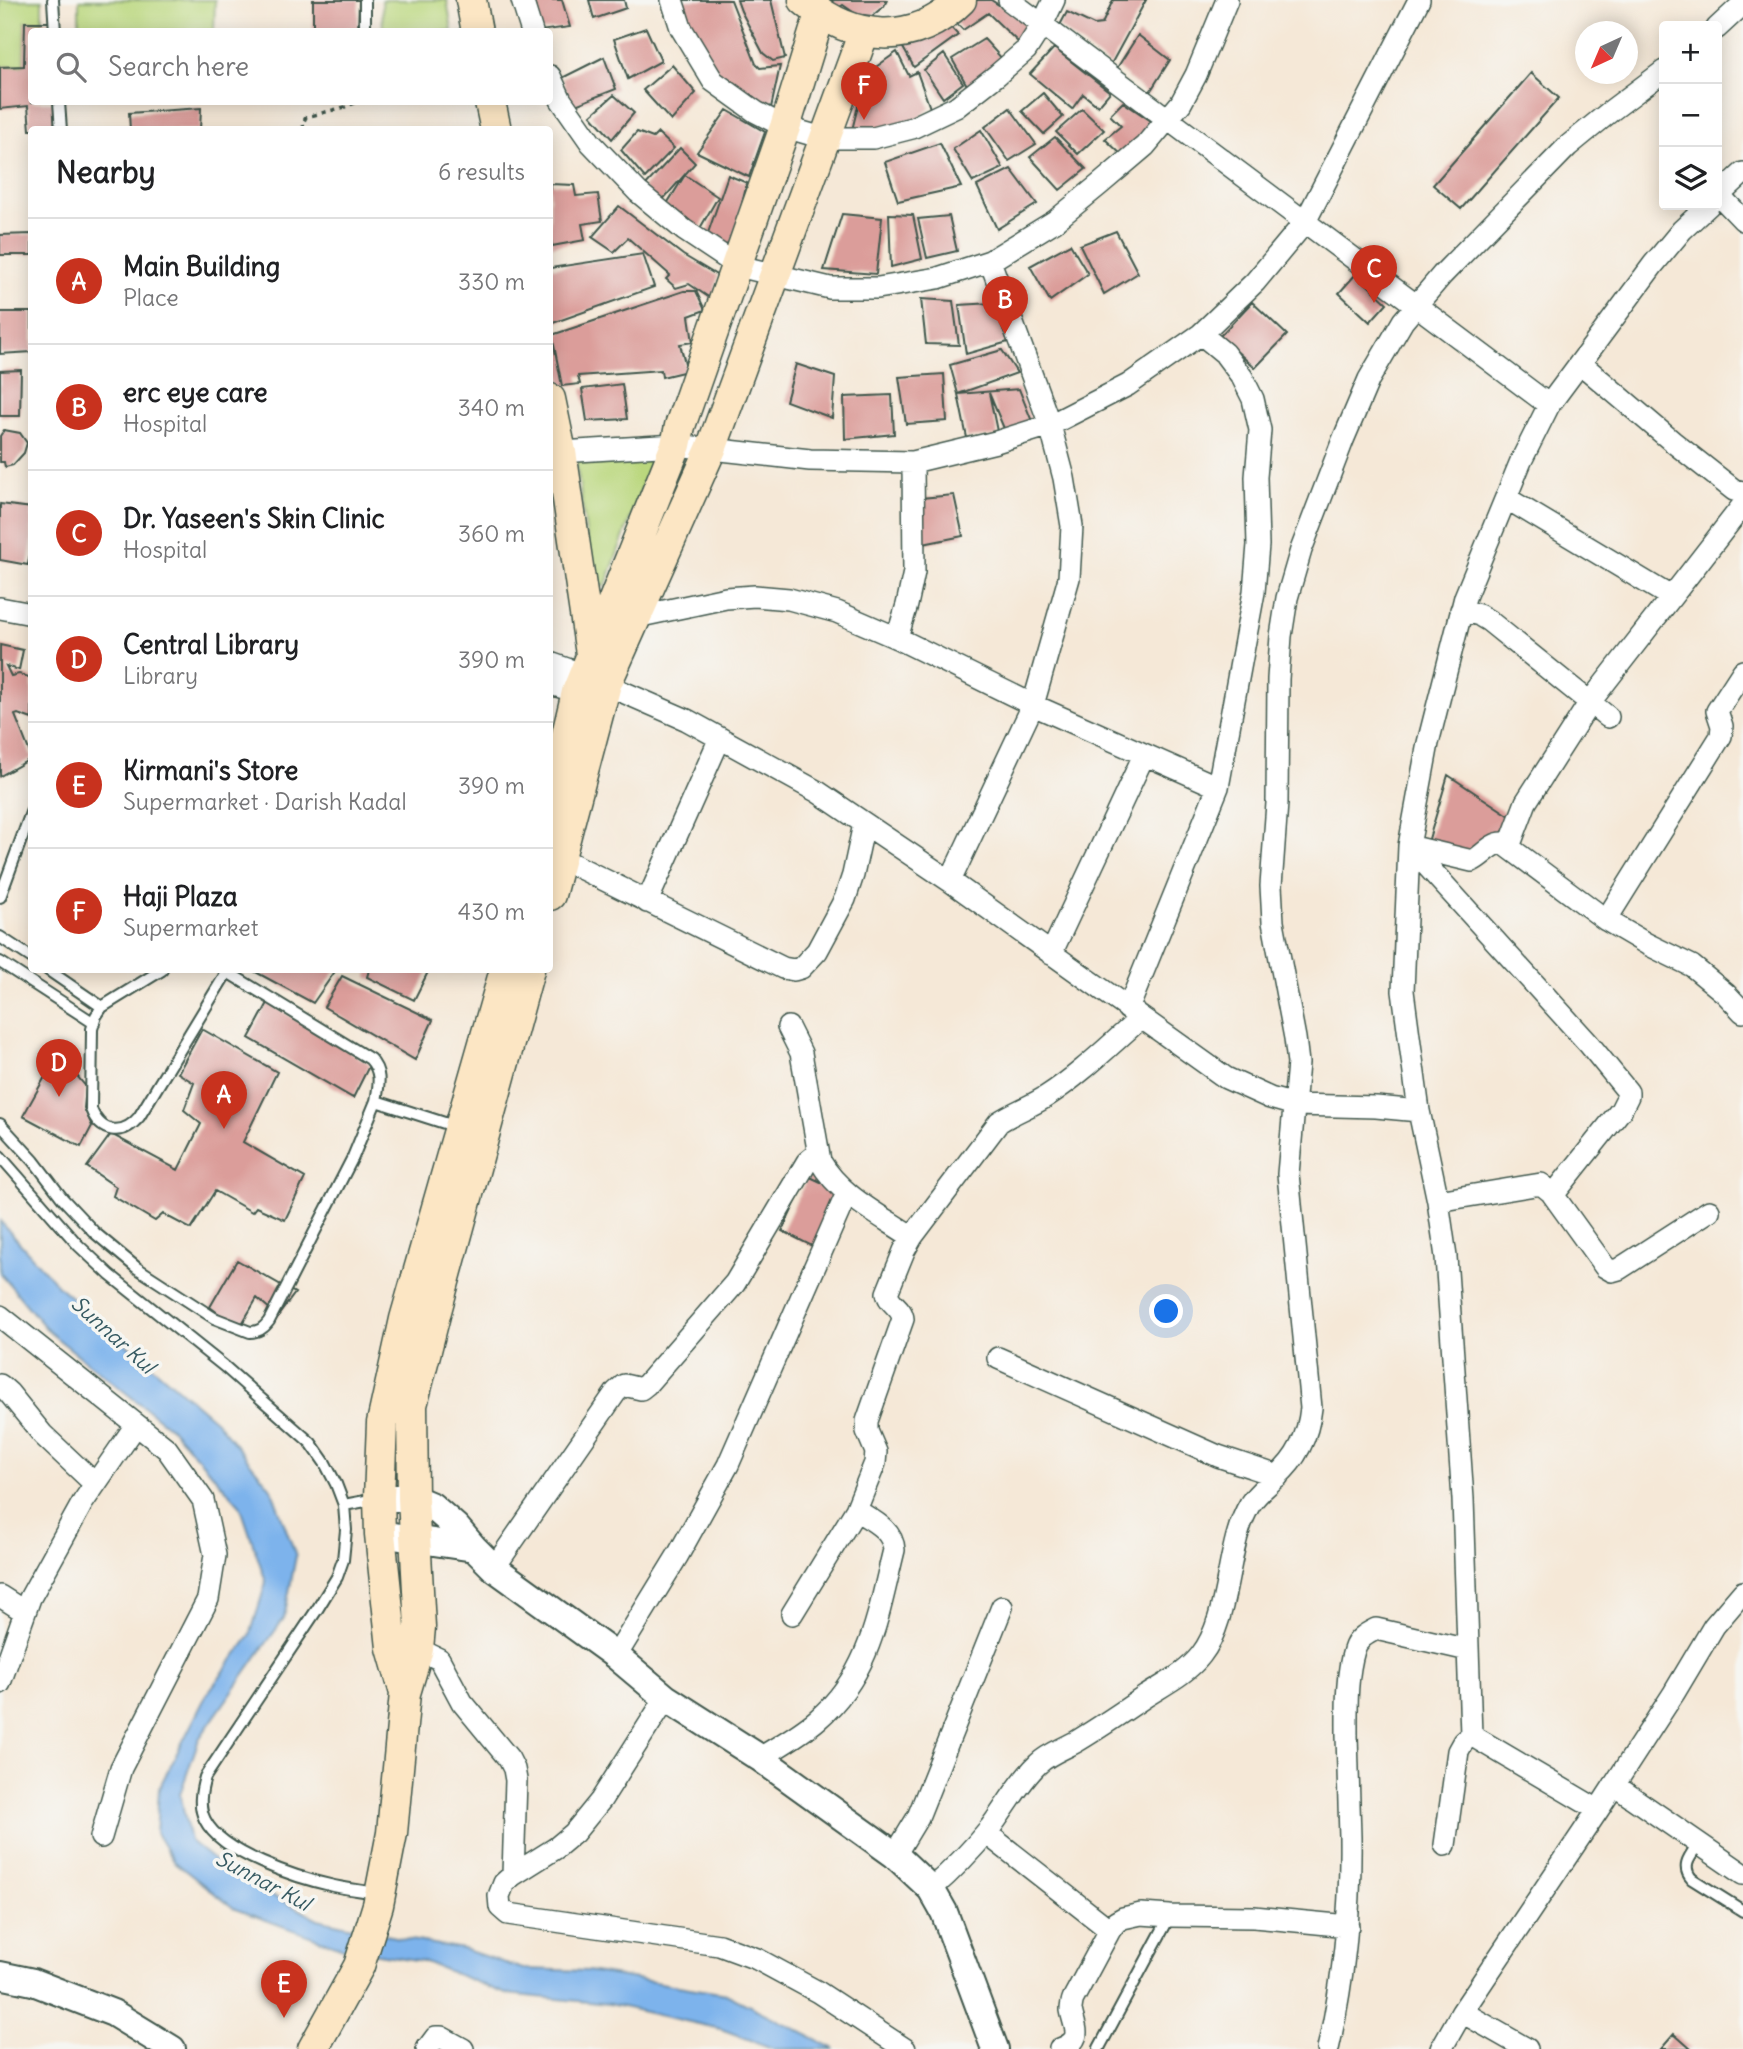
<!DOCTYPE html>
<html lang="en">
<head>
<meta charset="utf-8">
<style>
  :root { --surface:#fff; --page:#f6f6f6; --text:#202124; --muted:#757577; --line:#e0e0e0; --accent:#c8321e }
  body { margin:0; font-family:Delius,sans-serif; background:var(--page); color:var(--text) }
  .controls { position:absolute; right:21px; top:21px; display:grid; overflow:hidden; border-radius:7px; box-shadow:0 4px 18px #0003 }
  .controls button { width:63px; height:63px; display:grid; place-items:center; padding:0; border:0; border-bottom:2px solid var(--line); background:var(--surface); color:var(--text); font:35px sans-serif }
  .compass { position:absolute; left:1575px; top:21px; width:63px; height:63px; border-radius:50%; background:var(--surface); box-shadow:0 4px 18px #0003; rotate:224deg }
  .you { position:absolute; left:1167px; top:1312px; width:24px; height:24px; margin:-18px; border:5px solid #fff; border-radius:50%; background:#1a73e8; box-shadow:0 0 0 10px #1a73e833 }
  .badge { display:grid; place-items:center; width:46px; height:46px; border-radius:50%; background:var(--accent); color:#fff; font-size:23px; font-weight:700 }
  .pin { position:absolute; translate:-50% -58px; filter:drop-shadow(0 2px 4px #0008) }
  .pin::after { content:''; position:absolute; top:37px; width:24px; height:21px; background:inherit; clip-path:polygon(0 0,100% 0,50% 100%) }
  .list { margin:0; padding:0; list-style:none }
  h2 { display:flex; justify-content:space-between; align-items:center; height:91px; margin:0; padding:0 28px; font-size:30px }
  h2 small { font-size:23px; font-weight:400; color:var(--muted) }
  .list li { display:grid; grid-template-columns:46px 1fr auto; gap:21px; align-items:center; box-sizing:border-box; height:126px; padding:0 28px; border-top:2px solid var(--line) }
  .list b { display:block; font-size:26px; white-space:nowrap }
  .list p { margin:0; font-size:23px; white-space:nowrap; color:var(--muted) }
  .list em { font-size:23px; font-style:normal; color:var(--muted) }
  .icon { flex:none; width:38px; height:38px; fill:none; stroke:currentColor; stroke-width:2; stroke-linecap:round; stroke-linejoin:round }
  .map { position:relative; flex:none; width:1743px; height:2049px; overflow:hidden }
  .search { position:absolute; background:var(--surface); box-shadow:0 4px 18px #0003; left:28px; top:28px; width:525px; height:77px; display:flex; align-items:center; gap:18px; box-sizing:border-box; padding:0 24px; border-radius:7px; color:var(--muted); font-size:26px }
  .panel { position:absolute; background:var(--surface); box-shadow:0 4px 18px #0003; left:28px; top:126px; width:525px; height:847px; border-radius:7px }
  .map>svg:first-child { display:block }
  .green { fill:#bad77d; stroke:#6c8a58; stroke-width:2 }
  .water { fill:#7db3ec; stroke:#4e7890; stroke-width:2 }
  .building { fill:#db9d9a }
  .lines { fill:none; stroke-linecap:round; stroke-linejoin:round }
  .service-casing { stroke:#3f574c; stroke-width:14 }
  .minor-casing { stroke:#3f574c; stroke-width:24 }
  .tertiary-casing { stroke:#3f574c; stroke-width:30 }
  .secondary-casing { stroke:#3f574c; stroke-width:33 }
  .path { stroke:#3f574c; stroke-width:3.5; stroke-dasharray:5 5; stroke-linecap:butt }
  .service { stroke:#fff; stroke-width:10 }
  .minor { stroke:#fff; stroke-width:21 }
  .tertiary { stroke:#fff; stroke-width:26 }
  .secondary { stroke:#fce6c4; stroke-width:30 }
  .labels { text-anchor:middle; stroke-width:7; stroke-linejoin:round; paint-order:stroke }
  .water-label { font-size:21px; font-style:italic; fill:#365a62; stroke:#f6f6f2 }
</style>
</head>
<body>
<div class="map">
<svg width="1743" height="2049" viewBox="0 0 1743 2049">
  <rect width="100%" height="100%" fill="#f6f6f2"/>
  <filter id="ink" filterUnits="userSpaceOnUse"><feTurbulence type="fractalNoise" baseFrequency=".0143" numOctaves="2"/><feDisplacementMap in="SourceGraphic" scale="14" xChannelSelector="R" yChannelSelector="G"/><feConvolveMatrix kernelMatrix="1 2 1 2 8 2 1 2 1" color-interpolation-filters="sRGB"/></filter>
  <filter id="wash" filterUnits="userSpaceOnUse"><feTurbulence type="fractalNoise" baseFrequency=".00686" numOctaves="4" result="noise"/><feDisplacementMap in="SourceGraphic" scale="28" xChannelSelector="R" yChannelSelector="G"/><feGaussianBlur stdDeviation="1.57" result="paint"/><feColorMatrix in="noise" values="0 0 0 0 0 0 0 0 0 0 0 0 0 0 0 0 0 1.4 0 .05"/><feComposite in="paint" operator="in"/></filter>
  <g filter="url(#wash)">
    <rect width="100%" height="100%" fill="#f5e8d7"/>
    <!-- green -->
    <path class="green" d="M0,0H42V22H25L24,66L0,67Z
      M79,0H215L214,31H79Z
      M382,0H447L452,31H383Z
      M653,457L605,587L593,582L576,460Z"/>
    <!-- water -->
    <path class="water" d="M0,1221L57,1285L216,1421L271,1488L296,1556L284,1618L199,1739L180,1794L190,1841L231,1874L318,1919L399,1938L463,1949L523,1969L588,1971L726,1994L835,2049H775L721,2029L609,2004L506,1994L423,1961L346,1949L235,1909L173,1861L156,1833L159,1788L207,1694L250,1636L266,1582L240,1505L173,1430L49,1332L0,1273Z"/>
    <g id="blocks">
      <!-- building -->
      <path class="building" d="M313,0H359L358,32H313Z
        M534,0H562L570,27L540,31Z
        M589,0H624L626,8L594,19Z
        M680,0H731L756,64L760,68L780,66L771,108L749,100L720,77L686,16Z
        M737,0H771L785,58L773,61L763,53L741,11Z
        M822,0H887L884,6L872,16L856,14L843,5L832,12Z
        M968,0H991L1035,29L1021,45L988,13L963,30L951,18Z
        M1113,0H1146L1110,66L1059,27L1067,12L1094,25L1102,24Z
        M945,21L958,35L914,67L902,46Z
        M25,22H50L51,32H32V102H54L55,130H30L28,106L0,109V67L24,66Z
        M646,28L661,61L628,79L614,39Z
        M1138,35L1170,60L1148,95L1117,68Z
        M984,39L1005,62L968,87L952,59Z
        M1054,48L1110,92L1098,106L1083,94L1072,109L1030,74Z
        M897,52L909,76L917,72L930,108L913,124L851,134L866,74Z
        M944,54L963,83L943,98L924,70Z
        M604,57L616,89L573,106L562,78Z
        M672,65L696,93L671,121L643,90Z
        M1531,73L1559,98L1461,209L1433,185Z
        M1043,93L1063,117L1044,134L1022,111Z
        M614,95L634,113L612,139L591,115Z
        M1123,102L1151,121L1124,157L1105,139L1121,126L1110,115Z
        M201,108L200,130H130L129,113Z
        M1010,108L1036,144L1009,161L985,127Z
        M1082,109L1104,130L1078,154L1056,132Z
        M727,110L765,132L749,177L697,152Z
        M981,130L1003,168L973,182L953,149Z
        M637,132L653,138L658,133L674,148L645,178L621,150Z
        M1055,137L1086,169L1060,190L1030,157Z
        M940,143L961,187L898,201L885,162Z
        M680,148L695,163L659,204L643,188Z
        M1011,169L1037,204L997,229L977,186Z
        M685,175L718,197L699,230L665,207Z
        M728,175L747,183L731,249L708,233Z
        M550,184L574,185L576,196L598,194L602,221L582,224L585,240L552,246L550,234Z
        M619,206L683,255L718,276L713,300L689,284L676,288L666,279L670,275L628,238L614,252L592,237Z
        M842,214L882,218L876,274L824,270Z
        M889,214L913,215L922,259L891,267Z
        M949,216L957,251L927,258L918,219Z
        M1116,231L1138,273L1104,294L1080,245Z
        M32,234V255H0V235Z
        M1070,244L1088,274L1050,301L1030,266Z
        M643,254L654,287L550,324V268Z
        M1356,274L1387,303L1370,322L1339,293Z
        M684,291H696L705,310L689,316L693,342L680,344L687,371L662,377L661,370L578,376L580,384L562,386L552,335Z
        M921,299L953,301L959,345L926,344Z
        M1252,302L1287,335L1255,368L1220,336Z
        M993,303L1008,342L966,354L959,305Z
        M0,312H32V352L0,354Z
        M1002,350L1017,373L958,394L1019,389L1035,429L1008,438L989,393L998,436L967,438L958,394L950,365Z
        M796,364L835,377L832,418L786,401Z
        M21,370L20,416H0V371Z
        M944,374L947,421L906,424L899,377Z
        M622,384L627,419L587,421L582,389Z
        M892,395L894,434L845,439L844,397Z
        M4,430L20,433L27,443L24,453L13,465L5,467L4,462H0V436Z
        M954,495L963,536L923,544L921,498Z
        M0,504L32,508V542L28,565L0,560Z
        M0,645L23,650L19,670L6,666L11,676L19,674L32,678V719L18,714L15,715L32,758L0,776Z
        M1448,775L1513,818L1479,863L1426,849Z
        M252,970H336L313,1003Z
        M369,970H429L414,1000L367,977Z
        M342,976L433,1020L415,1060L324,1007Z
        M268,1003L370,1064L353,1098L249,1038Z
        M202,1029L277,1072L243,1142L305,1178L285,1220L256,1207L252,1212L215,1191L191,1229L163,1214L155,1221L113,1196L116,1187L87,1167L111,1134L178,1170L201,1124L184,1110L194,1083L178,1073Z
        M60,1050L78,1059L74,1072L86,1087L84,1108L92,1126L81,1147L23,1116Z
        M808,1176L840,1191L814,1247L782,1231Z
        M237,1260L295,1293L278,1316L257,1298L239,1329L210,1307Z
        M1674,2034L1691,2049H1661Z"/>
    </g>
  </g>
  <g filter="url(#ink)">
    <use href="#blocks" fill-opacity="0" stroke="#3f574c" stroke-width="2"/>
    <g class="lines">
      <!-- service casing -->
      <g class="service-casing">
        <path id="service" d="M53,0L55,32
          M365,32V0
          M59,102L61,130
          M0,897L32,810
          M0,937L32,958
          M0,962L94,1023
          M48,970L102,1007
          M162,970L102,1007L96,1016L92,1029L91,1109C100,1133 122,1137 139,1117L227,972
          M224,970L370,1059C382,1072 379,1084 376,1101L457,1127
          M0,1124L34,1161L63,1199L95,1233L137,1268L214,1318L250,1332C259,1332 264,1328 269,1321L353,1157L376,1101
          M0,1156L78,1245L110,1275L225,1367L311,1443L325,1463L336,1484L344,1505L346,1530L343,1560L337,1577L318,1608L205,1777C201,1791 198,1806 205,1820C222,1854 298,1878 334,1886C348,1889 363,1891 377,1893
          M344,1505L376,1499
          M1699,1844C1691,1856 1680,1866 1692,1879L1743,1911
          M1099,2048L1170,1916"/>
      </g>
      <!-- minor casing -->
      <g class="minor-casing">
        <path id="minor" d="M522,0L532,32
          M672,0L681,28L713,81L756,112L785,127L823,138H873L912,128L956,107L997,75L1026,50L1042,25L1054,0
          M1009,0L1549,405
          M1717,28L1743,4
          M550,76L561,100L591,143L638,192L684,230L738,266L830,288H878L938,278L990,261L1055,221L1099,185L1145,146L1181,103L1196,75L1227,0
          M1719,195L1743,220
          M1717,197L1743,173
          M1580,363L1673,442L1734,490L1743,492
          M561,452L676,445L810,460L913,462L996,442L1050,425L1128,385L1201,334L1255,282L1305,222L1419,0
          M1506,498L1666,594
          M0,608L32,614
          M1461,610L1479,615L1489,621L1608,717
          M636,617L726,598L755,596L789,599L837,612L897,638L1033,705L1218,787
          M897,638L907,605L914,572L913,462
          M550,663L584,675L687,720L818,792L950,881L1226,1078L1270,1098L1295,1105L1376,1107L1419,1111L1438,1201L1446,1257L1463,1499L1471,1735L1598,1810
          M550,684L591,696
          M1409,846L1589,1044L1628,1092V1096L1621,1110L1558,1189L1551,1192
          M1409,846L1472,861C1483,856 1491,843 1503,843L1606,920L1647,944L1692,966L1726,994L1743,1012
          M1509,847L1526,802L1590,702L1743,505
          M560,858L783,968L794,970L801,968L817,951L845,899L853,875L864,824
          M950,881L1033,705L1069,578L1072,526L1064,478L1050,425L990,261
          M647,902L720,738
          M1606,920L1721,736L1722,726L1717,711L1743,671
          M1051,954L1144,755
          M1128,1009L1218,787L1254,592L1258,545L1256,477L1260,430L1253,399L1242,377L1224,353L1201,334
          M788,1027L801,1053L820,1161C840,1196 880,1215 912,1237
          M1419,1111L1403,991L1409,846L1428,743L1465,597L1521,461L1549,405L1653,265L1682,230L1709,205
          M1438,1201L1541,1184L1551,1192L1605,1267L1612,1271L1619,1269L1709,1211
          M0,1316L167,1449L203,1500L215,1555L208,1599L121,1768L101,1837
          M998,1358L1218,1456L1278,1476
          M0,1385L9,1393L43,1435L95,1484
          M494,1568L616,1392L624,1385L641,1389L646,1385L735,1283L807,1162L818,1153
          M0,1596L25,1612
          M792,1614L856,1510L875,1463L876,1452L867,1431V1421L903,1319C902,1307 889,1304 887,1293L904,1251L912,1237L999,1122C1014,1112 1032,1106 1047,1096C1081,1074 1111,1044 1141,1018
          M418,1649L439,1659L462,1702L509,1759L514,1769L516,1780L513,1875
          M616,1656L678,1555L728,1465L847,1193
          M0,1683L30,1598L83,1502L136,1425
          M666,1698L601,1800L588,1816L574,1833L556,1848L513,1875L504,1883L499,1896L500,1907L508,1914L719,1945L757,1959L818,1992L905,2049
          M760,1758C779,1746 801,1734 818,1719C871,1673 878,1614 894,1550C893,1529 871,1520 856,1510
          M1614,1785L1743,1874
          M995,1840L1110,1930
          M1445,1845L1458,1751L1463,1742L1471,1735
          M895,1855L918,1817L1002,1607
          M931,1889C953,1870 972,1850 990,1828C1006,1807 1019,1782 1038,1764C1049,1753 1066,1748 1079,1740C1102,1726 1124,1711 1146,1696C1165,1684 1187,1673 1201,1655C1231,1617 1225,1546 1250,1504C1257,1493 1267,1486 1276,1477C1298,1458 1308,1436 1311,1408L1288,1174L1298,1063L1295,1038L1273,922L1271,886L1277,803L1278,679L1281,636L1287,598L1301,550L1343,440L1369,379L1403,321L1442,275L1568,146L1612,110L1664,71
          M1462,2012L1527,2049
          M427,2049L436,2037H441L463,2049
          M1060,2049C1085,2039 1074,2028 1071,2010C1071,2008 1072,2001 1073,1999L1110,1930L1116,1922L1123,1918L1141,1914L1170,1916L1254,1917L1348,1926
          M1328,2049C1344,1979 1351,1908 1350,1837C1349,1803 1348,1769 1347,1735C1347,1707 1346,1677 1354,1650C1357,1639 1366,1634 1376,1629L1468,1650
          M1441,2049L1462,2012L1598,1810L1674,1693L1714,1626L1743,1592"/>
      </g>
      <!-- tertiary casing -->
      <g class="tertiary-casing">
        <path id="tertiary" d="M379,1498H413L432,1506L456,1527L474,1548L494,1568L616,1656L666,1698L760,1758L895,1855L931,1889L944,1912L995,2049
          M380,1534L474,1548
          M0,1975L33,1982L113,2013L172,2049"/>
      </g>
      <!-- secondary casing -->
      <g class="secondary-casing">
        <path id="secondary" d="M471,0L477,32
          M804,0C852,42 914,47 961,0
          M490,102L496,130
          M550,399L561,452L591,654
          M550,807L577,692L676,445L680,426L785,127L820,14
          M550,895L606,684L711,449L864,32
          M405,1693L392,1648L380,1534L379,1498L382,1423L405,1319L505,970
          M313,2049L359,1966L378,1905L392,1833L405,1693L418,1649L420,1627L413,1498L412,1405L436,1311L529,970"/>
      </g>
      <!-- path -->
      <path class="path" d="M304,130L303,123L306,117L345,107L357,102"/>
      <!-- service -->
      <use href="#service" class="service"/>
      <!-- minor -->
      <use href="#minor" class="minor"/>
      <!-- tertiary -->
      <use href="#tertiary" class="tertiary"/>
      <!-- secondary -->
      <use href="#secondary" class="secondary"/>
    </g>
  </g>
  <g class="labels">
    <!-- water labels -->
    <g class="water-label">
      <text transform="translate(113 1335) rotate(42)" y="7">Sunnar Kul</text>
      <text transform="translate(263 1881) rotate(28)" y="7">Sunnar Kul</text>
    </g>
  </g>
</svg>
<div class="controls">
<button>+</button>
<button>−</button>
<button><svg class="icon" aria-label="layers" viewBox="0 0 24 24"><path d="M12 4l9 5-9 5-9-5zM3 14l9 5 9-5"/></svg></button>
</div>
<svg class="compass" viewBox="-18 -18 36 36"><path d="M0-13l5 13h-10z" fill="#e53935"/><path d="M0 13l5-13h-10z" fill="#757577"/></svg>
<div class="you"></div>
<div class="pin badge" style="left:224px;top:1129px">A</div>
<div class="pin badge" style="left:1005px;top:334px">B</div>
<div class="pin badge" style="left:1374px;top:303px">C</div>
<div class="pin badge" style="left:59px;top:1097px">D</div>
<div class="pin badge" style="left:284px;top:2018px">E</div>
<div class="pin badge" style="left:864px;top:120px">F</div>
<div class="search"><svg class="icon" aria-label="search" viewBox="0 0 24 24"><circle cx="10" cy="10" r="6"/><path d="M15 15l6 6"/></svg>Search here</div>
<section class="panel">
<h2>Nearby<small>6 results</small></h2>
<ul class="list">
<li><span class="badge">A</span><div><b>Main Building</b><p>Place</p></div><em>330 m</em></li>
<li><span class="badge">B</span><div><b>erc eye care</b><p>Hospital</p></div><em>340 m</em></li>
<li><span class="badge">C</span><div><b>Dr. Yaseen's Skin Clinic</b><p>Hospital</p></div><em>360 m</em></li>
<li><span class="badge">D</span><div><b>Central Library</b><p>Library</p></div><em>390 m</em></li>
<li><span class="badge">E</span><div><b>Kirmani's Store</b><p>Supermarket · Darish Kadal</p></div><em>390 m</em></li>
<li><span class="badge">F</span><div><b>Haji Plaza</b><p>Supermarket</p></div><em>430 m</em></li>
</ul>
</section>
</div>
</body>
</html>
